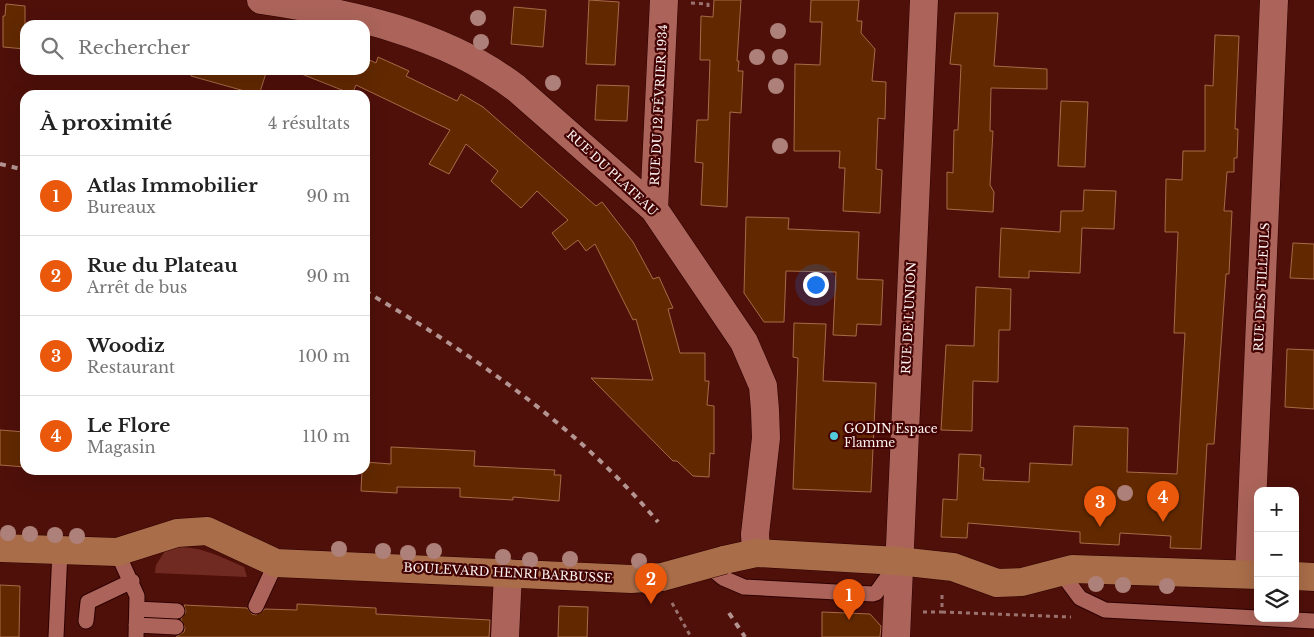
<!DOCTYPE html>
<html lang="fr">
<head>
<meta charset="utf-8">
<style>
  :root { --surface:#fff; --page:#f2f2f2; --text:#222; --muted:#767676; --line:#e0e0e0; --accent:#ea580c }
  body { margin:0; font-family:"Libre Baskerville",serif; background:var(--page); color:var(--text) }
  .controls { position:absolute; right:15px; bottom:15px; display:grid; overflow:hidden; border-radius:10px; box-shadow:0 5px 20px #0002 }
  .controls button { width:45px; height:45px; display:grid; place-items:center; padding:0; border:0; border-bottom:1px solid var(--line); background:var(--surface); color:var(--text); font:25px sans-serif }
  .you { position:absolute; left:815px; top:284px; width:18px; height:18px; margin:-12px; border:4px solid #fff; border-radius:50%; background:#1a73e8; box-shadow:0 0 0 8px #1a73e833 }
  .badge { display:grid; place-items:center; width:32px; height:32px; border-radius:50%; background:var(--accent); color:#fff; font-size:16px; font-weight:700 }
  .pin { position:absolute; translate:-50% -41px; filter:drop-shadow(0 1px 2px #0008) }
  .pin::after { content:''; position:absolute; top:26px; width:18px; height:15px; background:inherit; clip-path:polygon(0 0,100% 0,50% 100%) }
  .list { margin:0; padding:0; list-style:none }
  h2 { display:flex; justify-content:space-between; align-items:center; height:65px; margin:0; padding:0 20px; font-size:21px }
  h2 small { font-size:16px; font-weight:400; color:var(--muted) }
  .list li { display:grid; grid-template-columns:32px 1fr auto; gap:15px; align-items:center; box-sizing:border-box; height:80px; padding:0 20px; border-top:1px solid var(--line) }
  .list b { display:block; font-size:19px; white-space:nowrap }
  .list p { margin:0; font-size:16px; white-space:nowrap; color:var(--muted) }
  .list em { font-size:16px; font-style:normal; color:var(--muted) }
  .icon { flex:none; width:28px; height:28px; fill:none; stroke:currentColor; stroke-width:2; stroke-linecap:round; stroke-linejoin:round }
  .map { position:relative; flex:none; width:1314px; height:637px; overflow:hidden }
  .search { position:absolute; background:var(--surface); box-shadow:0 5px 20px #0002; left:20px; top:20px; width:350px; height:55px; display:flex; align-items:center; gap:12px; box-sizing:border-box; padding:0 18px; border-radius:15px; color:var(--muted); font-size:19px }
  .panel { position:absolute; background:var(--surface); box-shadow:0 5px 20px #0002; left:20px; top:90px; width:350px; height:385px; border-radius:15px }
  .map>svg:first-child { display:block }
  .green { fill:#712a22 }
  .building { fill:#622901; stroke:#a86a47 }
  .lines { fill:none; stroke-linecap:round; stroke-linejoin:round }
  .lane-casing { stroke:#2c0000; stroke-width:17 }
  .street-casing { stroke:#2c0000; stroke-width:29 }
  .secondary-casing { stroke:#2c0000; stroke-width:29 }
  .path { stroke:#9a736f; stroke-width:3; stroke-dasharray:4 4; stroke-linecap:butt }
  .lane { stroke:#ac645a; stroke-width:15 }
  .street { stroke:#ac645a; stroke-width:28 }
  .secondary { stroke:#a96d49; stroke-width:28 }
  .rail { stroke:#b49592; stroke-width:4; stroke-dasharray:6 6; stroke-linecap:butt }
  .secondary-bridge-casing { stroke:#2c0000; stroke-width:29; stroke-linecap:butt }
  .secondary-bridge { stroke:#a96d49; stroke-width:28 }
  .tree { fill:#ae807a }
  .poi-dot { fill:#54cadd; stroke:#430302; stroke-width:2 }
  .labels { text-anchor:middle; stroke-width:4.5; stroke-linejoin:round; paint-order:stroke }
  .street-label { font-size:12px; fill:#fbf2f1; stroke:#430302 }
  .poi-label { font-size:12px; fill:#fbf2f1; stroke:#430302; text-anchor:start }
</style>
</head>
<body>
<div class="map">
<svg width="1314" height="637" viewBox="0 0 1314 637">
  <rect width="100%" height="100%" fill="#4f100a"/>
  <!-- green -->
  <path class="green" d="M177,547C203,547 221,557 244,567L247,577L155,573L156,565L165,551Z"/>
  <!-- building -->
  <path class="building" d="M589,0L619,2L615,65L586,64Z
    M714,0H741L737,61H739L738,71H743L741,113L730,112L727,207L701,205L703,163L695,162L697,120H708L710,60H700L701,16L713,17Z
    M811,0H859L857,21H862L861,33L875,49L872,81L886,82L885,119L878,118L876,169L882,170L880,213L843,211L845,168H839L840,151H794L795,64L820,65L822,22H810Z
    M6,4L25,6V49L3,47V16H5Z
    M514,7L546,10L543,47L511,44Z
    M955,13H998L994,66L1047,69V89L991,88L990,131H993L990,185L994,192L993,212L947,209V172L953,173L954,130H958L961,65L950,64Z
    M1215,35L1239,36L1235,129H1238L1237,158H1234V172H1227L1224,211H1232L1229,274H1226L1214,444H1207L1201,549L1170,548L1171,536L1120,533L1119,545L1080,543V532L968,523L967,538L941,537L943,499L957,500L959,454L981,455L980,467L984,468L983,480L1029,482L1030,463L1072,465L1074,426L1128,428L1127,472L1177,474L1185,333H1174L1178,232H1165L1166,179L1182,180L1183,151H1205V85L1213,86Z
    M378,57L409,71L406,76L457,101L461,94L483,107L596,206L602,202L633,242L653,279L659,277L673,308L668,309L680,353H705V381H709L707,405L714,406V454L710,453L709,477L693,476L677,461H673L591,378L653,380L636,319L633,320L595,244L586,251L578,240L565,250L552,233L568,220L537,191L521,208L491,181L498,171L466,144L449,174L429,164L450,130L356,85L352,94L294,71L365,70V58L376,63Z
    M192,70H267L259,95L191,76Z
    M597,85L629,86L627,121L595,120Z
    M1061,101L1088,102L1085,167L1058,166Z
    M1084,190L1116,191L1114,229L1082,228L1080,273L1029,271V278L999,277L1001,228L1060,232L1061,211H1083Z
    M746,217L789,218L788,229L859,232L857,279L883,280L881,325L857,324L856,336L833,335L836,272L786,271L784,322H764L744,293Z
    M1293,243L1314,244V279L1290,278Z
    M976,287L1011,289L1010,330H999L998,382L973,381L972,431L941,430L946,345L974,346Z
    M794,323L826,324L823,381L876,383L871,492L793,489L798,358L793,357Z
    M1287,349L1314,350V409L1285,407Z
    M0,430L25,432V467L0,465Z
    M391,447L475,451L474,466L555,470L554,475H561L559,501L513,497V500L460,497V488L397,487V493L361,491L362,470H365V462L391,464Z
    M0,585L20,586L19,637H0Z
    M297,604L376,608V614L490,620L489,637H176L184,632L185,628L181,619L186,612L184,605L247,608L252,614L256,615L265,609L297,610Z
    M559,606L588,607L587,637H558Z
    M822,612L870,614L881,626L880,637H822Z"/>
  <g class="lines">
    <!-- lane casing -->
    <g class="lane-casing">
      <path id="lane" d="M117,552L137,596L136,637
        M707,565L723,578L744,587L873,594L876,593L896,565
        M1060,571L1080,598L1105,610L1314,621
        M256,606L276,563
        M137,609L177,611
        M86,621L88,602L132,581
        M136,625L176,627
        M56,637L60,551"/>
    </g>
    <!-- street casing -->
    <g class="street-casing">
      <path id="street" d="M261,0C349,13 444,33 516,88L654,209L744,342L763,386L765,410L766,438L755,534L756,553
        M654,209L664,0
        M1249,574L1274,0
        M505,637L508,573
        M896,637L924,0"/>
    </g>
    <!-- secondary casing -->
    <g class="secondary-casing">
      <path id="secondary" d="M0,548L117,552L177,533L207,531L276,563L631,579L662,577
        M724,560L756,553L898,561L953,567L997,583L1022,582L1072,569L1258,575
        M1295,576L1314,577"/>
    </g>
    <!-- path -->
    <path class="path" d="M691,3L708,4
      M708,7V0
      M672,603L691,637
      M923,612H942V592
      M942,612L1071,617"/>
    <!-- lane -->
    <use href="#lane" class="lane"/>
    <!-- street -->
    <use href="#street" class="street"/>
    <!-- secondary -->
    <use href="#secondary" class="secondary"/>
    <!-- rail -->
    <path class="rail" d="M0,164L25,170
      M365,291C472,354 578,427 658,522
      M729,613L745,637"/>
    <!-- secondary-bridge casing -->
    <g class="secondary-bridge-casing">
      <path id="secondary-bridge" d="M662,577L724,560"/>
    </g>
    <!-- secondary-bridge -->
    <use href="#secondary-bridge" class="secondary-bridge"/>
  </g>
  <!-- trees -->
  <g class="tree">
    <circle cx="478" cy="18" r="8"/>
    <circle cx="778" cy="31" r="8"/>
    <circle cx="481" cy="42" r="8"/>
    <circle cx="757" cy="57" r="8"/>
    <circle cx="780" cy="57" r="8"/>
    <circle cx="553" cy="83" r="8"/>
    <circle cx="776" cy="86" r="8"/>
    <circle cx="780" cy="146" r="8"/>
    <circle cx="1125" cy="493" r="8"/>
    <circle cx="8" cy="533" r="8"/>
    <circle cx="30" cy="534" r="8"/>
    <circle cx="55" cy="535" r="8"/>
    <circle cx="77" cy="536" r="8"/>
    <circle cx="339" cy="549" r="8"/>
    <circle cx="383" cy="551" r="8"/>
    <circle cx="434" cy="551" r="8"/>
    <circle cx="408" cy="553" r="8"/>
    <circle cx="503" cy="557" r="8"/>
    <circle cx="570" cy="559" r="8"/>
    <circle cx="530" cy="560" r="8"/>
    <circle cx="639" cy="561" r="8"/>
    <circle cx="1096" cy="584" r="8"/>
    <circle cx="1123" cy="585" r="8"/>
    <circle cx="1167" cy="586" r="8"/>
  </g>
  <!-- markers -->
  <circle class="poi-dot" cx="834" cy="436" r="5"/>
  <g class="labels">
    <!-- street labels -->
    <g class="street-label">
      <text transform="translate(659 105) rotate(-87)" y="4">RUE DU 12 FÉVRIER 1934</text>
      <text transform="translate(612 173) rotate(43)" y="4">RUE DU PLATEAU</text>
      <text transform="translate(1262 287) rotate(-87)" y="4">RUE DES TILLEULS</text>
      <text transform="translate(909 318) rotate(-87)" y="4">RUE DE L'UNION</text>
      <text transform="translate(508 573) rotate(3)" y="4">BOULEVARD HENRI BARBUSSE</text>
    </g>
    <!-- poi labels -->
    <g class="poi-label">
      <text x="844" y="433">GODIN Espace<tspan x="844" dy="14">Flamme</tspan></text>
    </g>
  </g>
</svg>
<div class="controls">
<button>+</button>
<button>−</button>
<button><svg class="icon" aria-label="layers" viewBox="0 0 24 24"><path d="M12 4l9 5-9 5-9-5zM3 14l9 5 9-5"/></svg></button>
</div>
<div class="you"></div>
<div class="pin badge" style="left:849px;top:620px">1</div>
<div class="pin badge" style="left:651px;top:604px">2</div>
<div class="pin badge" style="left:1100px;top:527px">3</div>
<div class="pin badge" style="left:1163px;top:522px">4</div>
<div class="search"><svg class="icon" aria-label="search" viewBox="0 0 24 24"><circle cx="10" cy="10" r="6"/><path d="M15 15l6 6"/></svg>Rechercher</div>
<section class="panel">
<h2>À proximité<small>4 résultats</small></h2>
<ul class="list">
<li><span class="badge">1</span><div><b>Atlas Immobilier</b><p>Bureaux</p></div><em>90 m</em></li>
<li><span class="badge">2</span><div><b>Rue du Plateau</b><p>Arrêt de bus</p></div><em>90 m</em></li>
<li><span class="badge">3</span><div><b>Woodiz</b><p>Restaurant</p></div><em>100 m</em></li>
<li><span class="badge">4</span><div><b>Le Flore</b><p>Magasin</p></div><em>110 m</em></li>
</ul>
</section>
</div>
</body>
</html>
